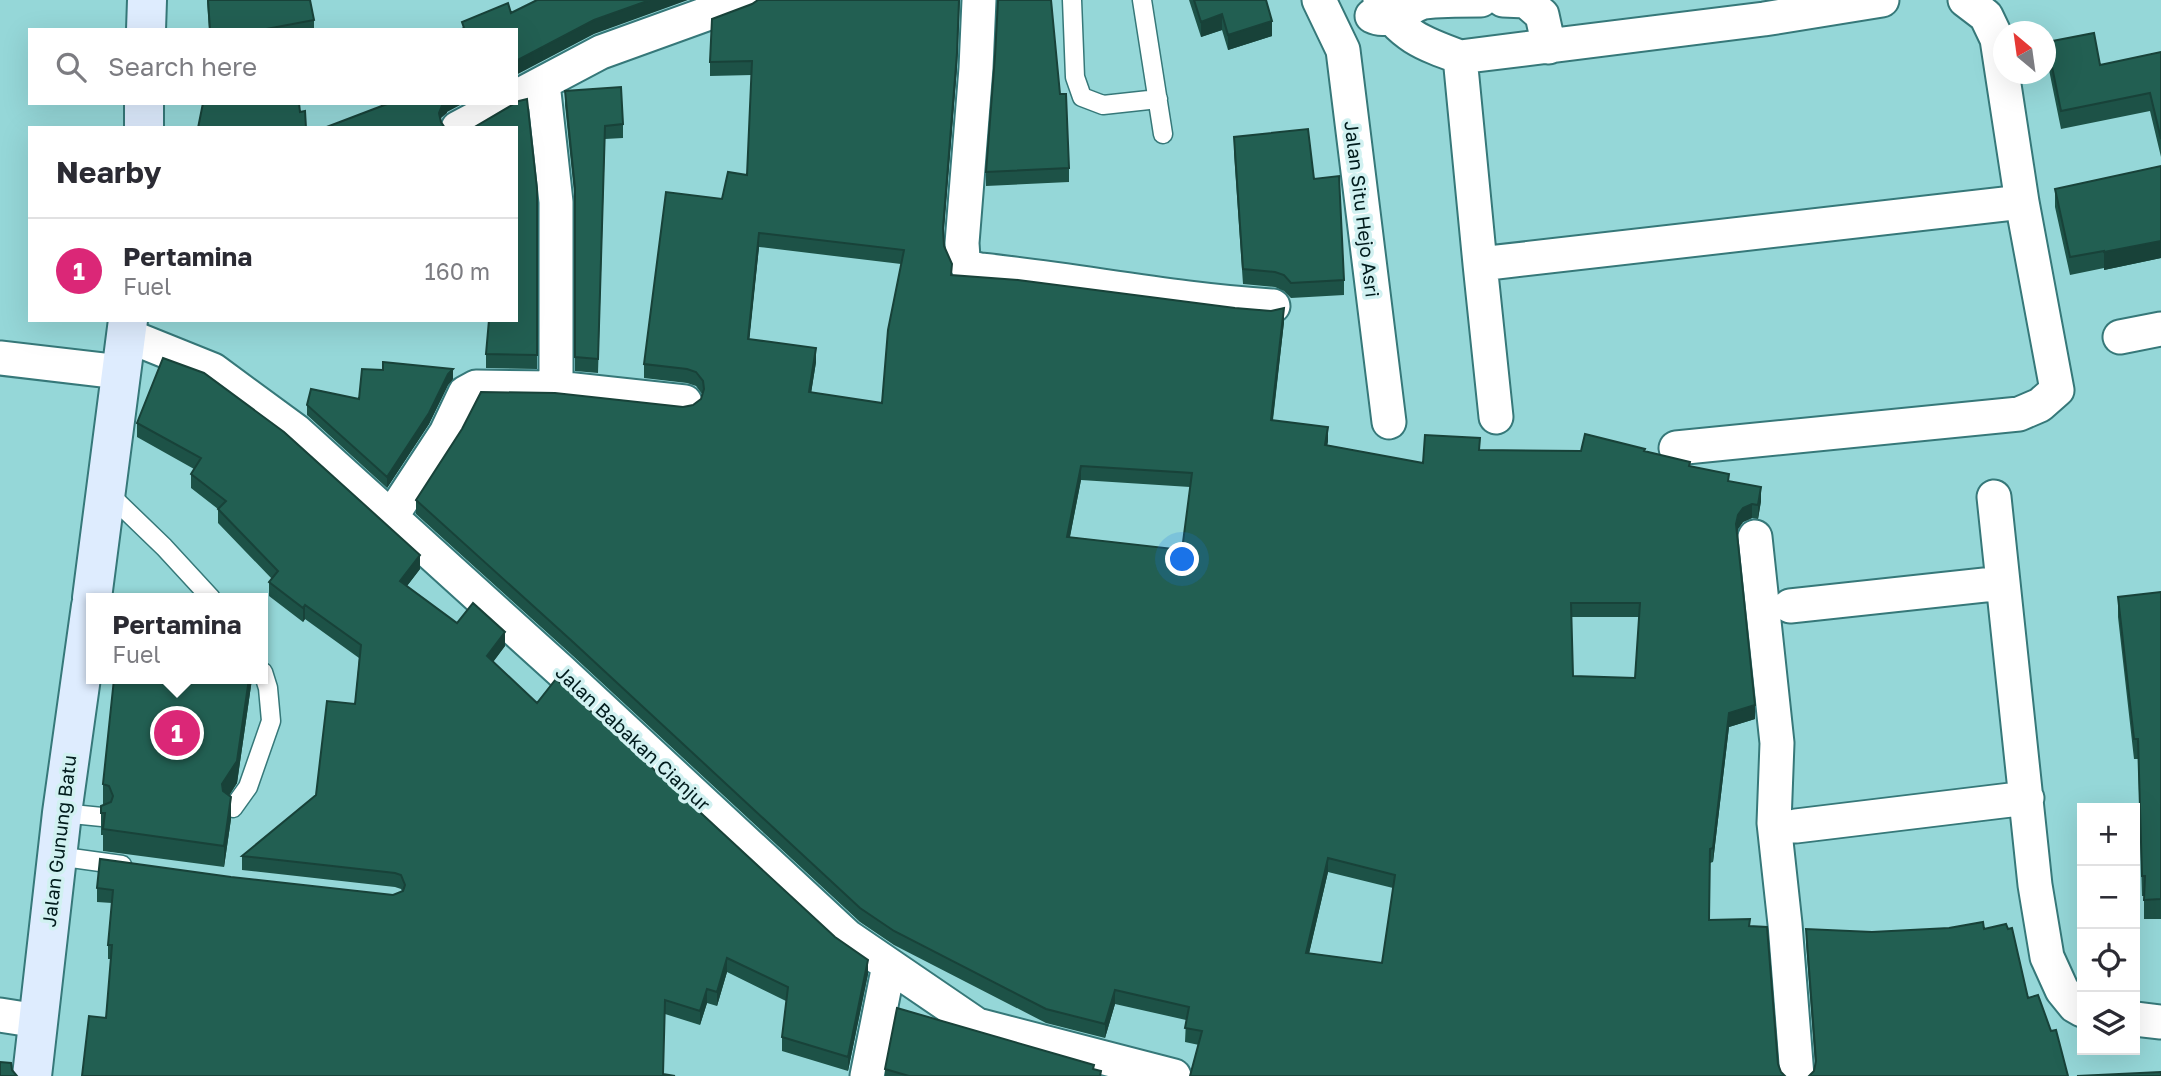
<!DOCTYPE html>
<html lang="en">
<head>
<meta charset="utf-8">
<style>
  :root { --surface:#fff; --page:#f2f2f3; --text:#2b2b33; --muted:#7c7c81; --line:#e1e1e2; --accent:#db2777 }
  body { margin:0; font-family:"Golos Text",sans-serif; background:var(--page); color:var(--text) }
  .controls { position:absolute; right:21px; bottom:21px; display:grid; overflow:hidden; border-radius:0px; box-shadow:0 7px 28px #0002 }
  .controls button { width:63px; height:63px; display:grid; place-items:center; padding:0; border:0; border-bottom:2px solid var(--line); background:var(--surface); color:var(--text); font:35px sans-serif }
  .compass { position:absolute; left:1993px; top:21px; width:63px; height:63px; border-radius:50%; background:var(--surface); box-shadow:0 7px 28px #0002; rotate:331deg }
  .you { position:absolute; left:1183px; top:560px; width:24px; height:24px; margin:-18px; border:5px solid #fff; border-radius:50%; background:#1a73e8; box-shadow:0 0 0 10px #1a73e833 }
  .badge { display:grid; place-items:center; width:46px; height:46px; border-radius:50%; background:var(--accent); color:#fff; font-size:23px; font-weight:700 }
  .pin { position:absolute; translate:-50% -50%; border:4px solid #fff; box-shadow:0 2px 7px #0006 }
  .popup { position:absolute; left:86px; top:593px; width:182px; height:91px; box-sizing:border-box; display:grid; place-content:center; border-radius:0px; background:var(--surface); filter:drop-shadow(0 2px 5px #0005); font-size:23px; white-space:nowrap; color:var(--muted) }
  .popup b { font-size:26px; color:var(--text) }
  .popup::after { content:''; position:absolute; left:50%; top:100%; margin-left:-14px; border:14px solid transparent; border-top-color:var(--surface) }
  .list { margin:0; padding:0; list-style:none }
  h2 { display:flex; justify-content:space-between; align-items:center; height:91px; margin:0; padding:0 28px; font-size:30px }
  h2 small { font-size:23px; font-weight:400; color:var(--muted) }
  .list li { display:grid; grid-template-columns:46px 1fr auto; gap:21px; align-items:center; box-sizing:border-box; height:105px; padding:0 28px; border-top:2px solid var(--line) }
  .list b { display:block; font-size:26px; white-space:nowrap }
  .list p { margin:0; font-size:23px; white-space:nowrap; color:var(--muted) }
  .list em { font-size:23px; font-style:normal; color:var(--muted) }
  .icon { flex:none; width:38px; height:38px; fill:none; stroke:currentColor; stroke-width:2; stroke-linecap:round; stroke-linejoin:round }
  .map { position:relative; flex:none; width:2161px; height:1076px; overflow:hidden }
  .search { position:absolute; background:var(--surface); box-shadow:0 7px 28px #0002; left:28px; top:28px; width:490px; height:77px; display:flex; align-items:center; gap:18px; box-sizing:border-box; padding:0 24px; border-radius:0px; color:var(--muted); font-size:26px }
  .panel { position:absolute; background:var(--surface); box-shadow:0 7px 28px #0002; left:28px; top:126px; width:490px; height:196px; border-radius:0px }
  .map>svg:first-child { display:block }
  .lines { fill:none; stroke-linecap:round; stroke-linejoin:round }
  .service-casing { stroke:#367879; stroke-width:21 }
  .minor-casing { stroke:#367879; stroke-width:37 }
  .secondary-casing { stroke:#367879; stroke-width:42 }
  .service { stroke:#fff; stroke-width:18 }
  .minor { stroke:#fff; stroke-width:33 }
  .secondary { stroke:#deecfe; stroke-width:38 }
  .wall { fill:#1d5247; fill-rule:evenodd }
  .shaded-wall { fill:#184239 }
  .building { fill:#225f52; stroke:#184239; stroke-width:2; fill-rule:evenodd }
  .labels { text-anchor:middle; stroke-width:7; stroke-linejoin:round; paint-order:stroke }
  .street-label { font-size:19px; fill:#011b1c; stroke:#d1f1f1 }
</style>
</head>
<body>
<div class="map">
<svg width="2161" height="1076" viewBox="0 0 2161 1076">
  <rect width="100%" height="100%" fill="#95d7d8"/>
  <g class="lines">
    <!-- service casing -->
    <g class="service-casing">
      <path id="service" d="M1072,0L1075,77L1082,97L1103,105L1158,99
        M1142,0L1163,134
        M107,492L164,547L211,598
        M233,808L248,787L271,721L268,688L263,672
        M62,813L102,817
        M57,856L122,865"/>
    </g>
    <!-- minor casing -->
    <g class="minor-casing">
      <path id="minor" d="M979,0L976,68L962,243L963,258L968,267L980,270C1078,280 1175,300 1273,306
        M1319,0L1343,50L1389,422
        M1380,0C1399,35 1424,44 1460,57L1764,19L1882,0
        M1503,0L1526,1L1542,15L1549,47
        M1372,16C1390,25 1407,7 1424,2C1441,0 1463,0 1481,0
        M1460,57L1480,264
        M543,83L556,202V388
        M516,97L601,52L745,0
        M458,128L505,103
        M126,335L213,370L296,431L560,670L848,937L977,1025L1174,1076
        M2120,337L2161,329
        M0,358L120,372
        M1496,417L1480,264L2022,202
        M1676,448L2019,414L2040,405L2057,390L2022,202L1997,39L1986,16L1965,0
        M1994,497L2035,885L2047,957L2062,990L2075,1006L2082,1010
        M391,517L446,433L465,393L476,387L556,388L685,402
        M1755,537L1777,743L1774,823L1785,924L1797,1076
        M1790,606L2003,583
        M1796,826L2027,798
        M0,1015L38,1021
        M2135,1019L2161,1022
        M867,1076L889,965"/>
    </g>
    <!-- secondary casing -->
    <g class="secondary-casing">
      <path id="secondary" d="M146,30L147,0
        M144,128V103
        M92,598L128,320
        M32,1076L62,813L91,606"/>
    </g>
    <!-- service -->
    <use href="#service" class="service"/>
    <!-- minor -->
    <use href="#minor" class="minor"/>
    <!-- secondary -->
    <use href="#secondary" class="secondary"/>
  </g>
  <!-- wall -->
  <path class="wall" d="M207,0H310L314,20V30H209Z
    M758,0H960L957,67L943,236L944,246L952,275L1284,322L1273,420L1328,441L1327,445L1423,463L1480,450L1645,451L1690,466L1729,482L1761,501L1758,519L1752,518L1743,522L1738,529L1737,533L1755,719L1729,727L1713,862L1710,863L1709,920L1749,926L1778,1064L1781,1072L1199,1045L1185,1042L1186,1020L1115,1004L1105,1038L1046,1023L894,945L860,922L573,656L416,514V500L683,407L693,405L701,399L702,394L696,386L687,383L644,378V364L722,199L747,175L752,75L710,76V62L752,4ZM759,247L901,264L882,403L811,393L816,362L749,339ZM1081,480L1190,487L1182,550L1070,537ZM1571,617H1639L1635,678L1573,676ZM1328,872L1393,888L1382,963L1309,953Z
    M1189,0H1266L1272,36L1228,50L1222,30L1201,37Z
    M2047,42L2100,65L2161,52V157L2150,111L2061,129L2047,60Z
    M995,56L1060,94L1069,168V182L986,186V172Z
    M565,91L623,124V138L605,139L598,373L575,371V202L565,105Z
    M1234,137L1314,179L1344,280V295L1291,298L1284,291L1275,287L1243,284L1234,153Z
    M2161,166V258L2104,270V268L2070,275L2055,207V189Z
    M537,189V369L486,368V354Z
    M453,379L448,385L429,424L387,488L307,415V405L359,399Z
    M137,423L420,569L407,586L457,623L505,646L493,662L537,703L868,974L848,1071L782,1051V1037L786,1001L727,972L717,1006L707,1003L700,1025L665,1014L106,1018L111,959H108V945L112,903L97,902V888L231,877L393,895L402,891L401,889L395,887L242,870V856L316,795L355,704L359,658L305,619L303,622L269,596V582L272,579L218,523V509L191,488V474L194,469L137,437Z
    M2161,592V919H2144V896H2142L2138,759H2134L2118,617V597Z
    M114,679H252L237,783L229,796L231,819L224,867L103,851V835H101V813L103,806V784Z
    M1806,929L1872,932L1984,929L2028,998L1814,1071L1815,1065L1806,943Z
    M885,1069H1094L1101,1076H885Z"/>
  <!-- shaded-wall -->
  <path class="shaded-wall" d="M650,0H688L594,34L516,75V61L594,20Z
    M959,0L957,67L943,242V228Z
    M1222,14V30L1201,37V22Z
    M1272,21V36L1228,50V35Z
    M443,103H464L447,112V113L441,118L439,127V113Z
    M759,233V247L748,353V339Z
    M2161,241V258L2104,270V252Z
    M1284,308V322L1271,434V420Z
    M816,348V362L809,406V392Z
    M453,369V379L448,385L429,424L387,488V477L448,374Z
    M1328,427V441L1325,459V445Z
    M1081,466V480L1067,551V537Z
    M1761,487V501L1758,519V505Z
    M1752,504V518L1743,522L1738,529L1736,538V524L1738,515L1743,508Z
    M420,555V569L400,595V581Z
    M305,605V619L303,622V608Z
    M505,632V646L487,670V656Z
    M249,679H252L237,783L222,806V784Z
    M1755,705V719L1729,727L1713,862V848L1729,713Z
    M231,797V819L224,867V846Z
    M1328,858V872L1306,967V953Z
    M727,958V972L717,1006V992Z
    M868,960V974L848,1071V1057Z
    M707,989V1003L700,1025V1011Z
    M1115,990V1004L1105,1038V1024Z"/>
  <!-- building -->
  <path class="building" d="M208,0H310L314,20L261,30H210Z
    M537,0H650L594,20L516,61V30H460L464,28L462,22L508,3L511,13Z
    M758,0H959L957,53L943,228L944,246L952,264L951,275L1018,280L1235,308L1271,311L1284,308L1271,420L1328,427L1325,445L1423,463L1425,435L1480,438L1479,450L1581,451L1585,434L1645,449L1644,451L1690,462L1689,466L1729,474L1728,481L1761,487L1758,505L1752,504L1743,508L1738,515L1736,524L1755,705L1729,713L1713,848L1710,849L1709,920L1750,919L1749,926L1767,927L1778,1064L1781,1072L1785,1076H1190L1202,1031L1185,1028L1189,1007L1115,990L1105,1024L1046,1009L894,931L860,908L573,642L416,500L462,429L481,392L555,393L683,407L693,405L701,399L704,389L703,381L696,372L687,369L644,364L666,192L722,199L728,172L747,175L752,61L710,62L712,19L752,4ZM759,233L904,250L888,330L882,403L809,392L816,348L748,339ZM1081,466L1192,473L1182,550L1067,537ZM1571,603H1640L1635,678L1573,676ZM1328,858L1395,875L1382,963L1306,953Z
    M998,0H1051L1060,94H1066L1069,168L986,172L995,56Z
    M1194,0H1266L1272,21L1228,35L1222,14L1201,22Z
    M2094,33L2100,65L2161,52V139L2150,93L2061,111L2047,42Z
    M621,87L623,124L605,126L598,359L575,357V188L565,91Z
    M527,99L537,189V355L486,354L489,320H516V128H473L519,101Z
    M203,103H299L300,112L305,111L306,128H198Z
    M386,103H443L439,113L441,122L445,128H324L387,104Z
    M1308,129L1314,179L1339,176L1344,280L1291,283L1284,275L1275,272L1243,269L1234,137Z
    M2161,166V241L2104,252V251L2070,257L2055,189Z
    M163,358L204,373L284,432L420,555L400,581L457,623L473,603L505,632L487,656L537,703L556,679L835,937L868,960L848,1057L782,1037L788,987L727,958L717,992L707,989L700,1011L665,1000L663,1074L675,1076H82L89,1016L106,1018L112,945H108L113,890L97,888L100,859L231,877L393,895L403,891L405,885L401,875L395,873L242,856L316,795L327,701L355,704L361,645L305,605L303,608L269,582L278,571L218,509L226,501L191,474L201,458L137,423Z
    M383,362L453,369L448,374L429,413L387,477L307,405L311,389L359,399L362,369L383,370Z
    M2161,592V899L2144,900L2145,876H2142L2138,739H2134L2118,597Z
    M114,679H249L237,761L222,784L223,791L231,797L224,846L103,829L105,813H101V806L111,802L113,796L109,786L103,784Z
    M1983,922L1984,929L2006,924L2008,929L2012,928L2028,998L2038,995L2051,1031L2056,1030L2068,1076H1809L1814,1071L1816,1061L1806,929L1872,932L1949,928Z
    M897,1008L1094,1065L1093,1069L1101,1071L1100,1076H909L885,1069Z
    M0,1062L11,1063L12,1070L17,1076H0Z
    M2161,1072V1076H2077Z"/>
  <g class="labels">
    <!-- street labels -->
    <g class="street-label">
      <text transform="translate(1362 209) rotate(83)" y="7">Jalan Situ Hejo Asri</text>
      <text transform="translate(633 738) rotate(43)" y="7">Jalan Babakan Cianjur</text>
      <text transform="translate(59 841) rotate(-83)" y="7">Jalan Gunung Batu</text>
    </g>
  </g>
</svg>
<div class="controls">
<button>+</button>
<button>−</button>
<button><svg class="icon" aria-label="locate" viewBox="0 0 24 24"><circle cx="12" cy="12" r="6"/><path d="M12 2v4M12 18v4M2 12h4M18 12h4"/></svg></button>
<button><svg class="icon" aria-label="layers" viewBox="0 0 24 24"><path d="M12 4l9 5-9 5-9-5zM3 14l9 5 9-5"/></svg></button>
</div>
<svg class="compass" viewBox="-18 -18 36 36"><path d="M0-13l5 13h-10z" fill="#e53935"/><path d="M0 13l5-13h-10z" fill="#7c7c81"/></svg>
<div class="you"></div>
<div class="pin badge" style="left:177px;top:733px">1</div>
<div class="popup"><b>Pertamina</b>Fuel</div>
<div class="search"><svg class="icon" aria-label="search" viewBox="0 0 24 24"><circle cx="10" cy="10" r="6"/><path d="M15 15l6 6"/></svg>Search here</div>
<section class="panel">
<h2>Nearby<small></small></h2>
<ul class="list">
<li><span class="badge">1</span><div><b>Pertamina</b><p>Fuel</p></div><em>160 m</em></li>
</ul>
</section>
</div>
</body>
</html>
